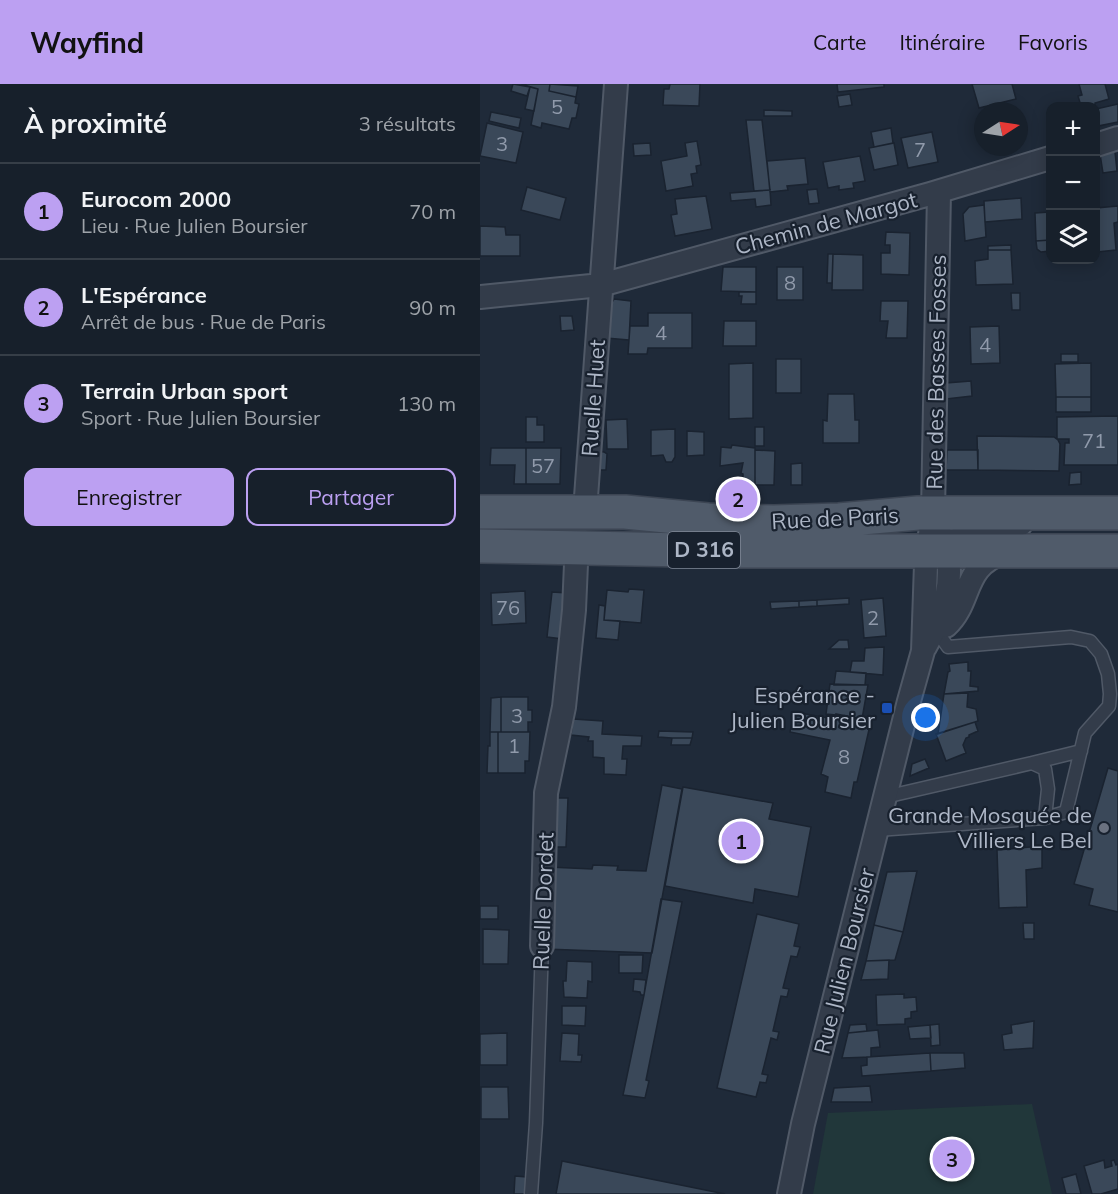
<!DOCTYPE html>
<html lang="fr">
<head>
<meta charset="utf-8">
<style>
  :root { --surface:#17202b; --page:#202833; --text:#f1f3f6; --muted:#9ea3a9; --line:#363e47; --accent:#bca0f2 }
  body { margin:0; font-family:Mulish,sans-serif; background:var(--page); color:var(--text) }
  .controls { position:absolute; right:18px; top:18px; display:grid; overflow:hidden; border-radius:12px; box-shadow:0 3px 15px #0003 }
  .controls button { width:54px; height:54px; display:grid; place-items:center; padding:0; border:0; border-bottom:2px solid var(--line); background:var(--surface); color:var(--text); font:30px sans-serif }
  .compass { position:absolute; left:494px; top:18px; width:54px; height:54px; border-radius:50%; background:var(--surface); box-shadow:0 3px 15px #0003; rotate:78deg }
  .you { position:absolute; left:446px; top:634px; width:21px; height:21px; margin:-15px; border:4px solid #fff; border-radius:50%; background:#1a73e8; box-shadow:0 0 0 9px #1a73e833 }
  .badge { display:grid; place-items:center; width:39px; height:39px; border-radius:50%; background:var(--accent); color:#111; font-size:20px; font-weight:700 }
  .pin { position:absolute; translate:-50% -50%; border:3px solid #fff; box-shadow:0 2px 6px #0006 }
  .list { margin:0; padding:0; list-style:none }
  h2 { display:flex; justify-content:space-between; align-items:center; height:78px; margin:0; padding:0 24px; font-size:26px }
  h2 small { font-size:20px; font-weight:400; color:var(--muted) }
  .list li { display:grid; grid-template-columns:39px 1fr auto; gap:18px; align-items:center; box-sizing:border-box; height:96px; padding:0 24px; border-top:2px solid var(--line) }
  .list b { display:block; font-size:22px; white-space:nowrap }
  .list p { margin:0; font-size:20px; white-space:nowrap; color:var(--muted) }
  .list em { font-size:20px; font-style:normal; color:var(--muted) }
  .actions { display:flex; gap:12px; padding:18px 24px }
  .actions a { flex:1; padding:14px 0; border:2px solid var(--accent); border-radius:12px; text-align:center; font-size:21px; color:var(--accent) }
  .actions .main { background:var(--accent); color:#111 }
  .icon { flex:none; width:33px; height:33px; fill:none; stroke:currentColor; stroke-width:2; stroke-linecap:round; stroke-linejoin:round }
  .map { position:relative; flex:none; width:638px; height:1110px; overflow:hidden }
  header { display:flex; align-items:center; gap:36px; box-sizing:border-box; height:84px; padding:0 30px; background:var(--accent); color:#111 }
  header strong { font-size:28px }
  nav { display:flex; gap:33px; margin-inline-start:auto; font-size:21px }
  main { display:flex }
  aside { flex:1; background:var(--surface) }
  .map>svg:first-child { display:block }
  .green { fill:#21373a }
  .building { fill:#3a4859; stroke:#1a2330; stroke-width:1.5 }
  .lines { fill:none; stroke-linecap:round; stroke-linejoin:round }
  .lane-casing { stroke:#505967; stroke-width:15 }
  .street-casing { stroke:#505967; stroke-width:26 }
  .primary-casing { stroke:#3c4553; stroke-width:36 }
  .lane { stroke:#333c4a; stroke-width:12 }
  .street { stroke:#333c4a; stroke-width:22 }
  .primary { stroke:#505b6a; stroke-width:33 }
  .transit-dot { fill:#1a4fb4; stroke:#18212e; stroke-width:2 }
  .worship-dot { fill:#6b7280; stroke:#18212e; stroke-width:2 }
  .labels { text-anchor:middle; stroke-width:4.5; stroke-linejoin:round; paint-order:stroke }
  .number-label { font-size:20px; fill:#909aab }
  .shield { fill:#18212e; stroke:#808998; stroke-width:1.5 }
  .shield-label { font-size:21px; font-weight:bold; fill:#adb6c6 }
  .street-label { font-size:22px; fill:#adb6c6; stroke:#18212e }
  .poi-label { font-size:22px; fill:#adb6c6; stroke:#18212e; text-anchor:end }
</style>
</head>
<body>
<header>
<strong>Wayfind</strong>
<nav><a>Carte</a><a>Itinéraire</a><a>Favoris</a></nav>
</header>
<main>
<aside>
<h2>À proximité<small>3 résultats</small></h2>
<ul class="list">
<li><span class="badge">1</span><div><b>Eurocom 2000</b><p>Lieu · Rue Julien Boursier</p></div><em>70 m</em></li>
<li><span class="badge">2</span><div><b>L'Espérance</b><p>Arrêt de bus · Rue de Paris</p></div><em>90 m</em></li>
<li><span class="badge">3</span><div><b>Terrain Urban sport</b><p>Sport · Rue Julien Boursier</p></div><em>130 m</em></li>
</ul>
<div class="actions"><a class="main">Enregistrer</a><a>Partager</a></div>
</aside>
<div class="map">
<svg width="638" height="1110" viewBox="0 0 638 1110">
  <rect width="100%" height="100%" fill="#1f2a39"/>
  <!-- green -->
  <path class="green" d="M552,1020L572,1110H333L348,1029Z"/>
  <!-- building -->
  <path class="building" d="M33,0L50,3L47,12L31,7Z
    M41,0H70L69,7L96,13L95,19L99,20L96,34H92L89,45L62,39L61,44L51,41L58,5Z
    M70,0L98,2L96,13L69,7Z
    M190,0H220L219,22L183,21L184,5H189Z
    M357,0H404V3L358,8Z
    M492,0H532L536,15L499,24Z
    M599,0H625L629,15L615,19V21L601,22L598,12L602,11Z
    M50,3L58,5L54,27L45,25Z
    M370,10L372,21L359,23L357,12Z
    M638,20V38L618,42L616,25Z
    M284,26L312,27V32H284Z
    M11,28L41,34L39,44L9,37Z
    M266,36H282L290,106L274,107Z
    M7,39L43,48L36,79L0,72Z
    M411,44L413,59L394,63L391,48Z
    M452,48L458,78L428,84L421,54Z
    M217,57L221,81L216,82L217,89L211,90L213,102L186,107L181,77L207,72L205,59Z
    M170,59L171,71L154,72L153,60Z
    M414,59L418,81L394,86L389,64Z
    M635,68L637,87L623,89L620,70Z
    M380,72L385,97L373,99L374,104L359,106V102L348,104L343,78Z
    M325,74L328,100L307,102L308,106L290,108L287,77Z
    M47,103L86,114L80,136L41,126Z
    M337,105L339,119L329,120L327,106Z
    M290,106L291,121L276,123L275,115L251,117L250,109Z
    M226,112L232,145L195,152L191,131L197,130L195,115Z
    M541,114L542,135L505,138L504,117Z
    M504,121L506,153L485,157L483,130L489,123Z
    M638,122V138L634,139L636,166L617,168L616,124Z
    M570,128V156L556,157L555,129Z
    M0,142L25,143L26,151H40V172H0Z
    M406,148L430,149L429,191L401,190V169H410V161H405Z
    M570,156V167L561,168L557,165L556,157Z
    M531,161V166H508V162Z
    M508,166H531L533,200L496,201L495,177L508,175Z
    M348,170H353L352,199H347Z
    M353,170L383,171V206H352Z
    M243,183H276V208L241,207Z
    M297,183H323V216H297Z
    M259,208H276V220H261L262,212H259Z
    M531,209H540V226H532Z
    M134,215L151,217L149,256L126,254L129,223Z
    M401,217H428L427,254H406L408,237H400Z
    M168,229H212V264H168L167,270H148L150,242H168Z
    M80,232H92L94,246L81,247Z
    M244,237H276V262H243Z
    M519,242L520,279L491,280L490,243Z
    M581,270H598V278H581Z
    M296,275H321V309H296Z
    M273,279V334L249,335V280Z
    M611,279V313H576L575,280Z
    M491,297L492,312L466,315V299Z
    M348,310H374L375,336H379V359H343V336L347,337Z
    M576,313H611V328H576Z
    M638,332V381H584L585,359H589V355H577V333Z
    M46,333H57V341H64V358H46Z
    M147,335L148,365H127L126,336Z
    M275,343H284V362H275Z
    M195,345V373L192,378H186L183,371L171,372V346Z
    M207,347L224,348V371L207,372Z
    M497,352L574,353L578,356L580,360L579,387L498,386Z
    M252,361L275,364V401H263V390L261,389L263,379L240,382L241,363L251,364Z
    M11,364H46V400H34L35,381H10Z
    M46,364H81L80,400H46Z
    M275,366L295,367L294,401H275Z
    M467,366H498V386H466Z
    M116,367L124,368L127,370L126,386H114Z
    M322,379V401H311V380Z
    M601,388V400L589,401L590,389Z
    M149,505L164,506L161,539L124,536L127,506L148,508Z
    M45,507L46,539L12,541L11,509Z
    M72,508L88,509L83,555L67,553Z
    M369,514V520L337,522V516Z
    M403,514L406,552L384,554L381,516Z
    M337,516V522L319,523V517Z
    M319,517V523L291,525L290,518Z
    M119,521L125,522L124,536L140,537L138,556L116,554Z
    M359,556H368L369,565H349Z
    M404,563L403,591L370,588L372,577H384L385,564Z
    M488,578V587H491L490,602L498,603V607L464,610L468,588L470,587L469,580Z
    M356,587L386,589L385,601H354Z
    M350,600L388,601L382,635L356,630V631L346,630Z
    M488,609L487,623L496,625L498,637L458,650L464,610Z
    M21,613V648H10L11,614Z
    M21,613H48V626H52V638H48V648H21Z
    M314,628L354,635L356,630L391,637L377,698H374L371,714L345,708L348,693L341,690L350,656L310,648Z
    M93,635L123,637L122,650L162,652L161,662H143L142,675H147L146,691L124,690V674L113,673V657H108L109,653L91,651Z
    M495,638L498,647L489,651V653L486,654L483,661L486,669L466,677L456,650Z
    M179,647L213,648L212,654H192L178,653Z
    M10,648H18V689H7L8,662H10Z
    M18,648H50L49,677H45V689H18Z
    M192,654H212L210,661H191Z
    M445,675L449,684L430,692L432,680Z
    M628,684L638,687V828L609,821L613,805L594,800Z
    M182,701L202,705L172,869L65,865L68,783L112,785L113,781L138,782L137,786L166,787Z
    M203,703L293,719L289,735L331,743L318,813L275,805L273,819L185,802Z
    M72,714H88L86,763H70Z
    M562,762V784L546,786L547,823L519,824L517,766Z
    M437,787L423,848L394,841L407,788Z
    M181,815L202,818L166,996L169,997L165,1014L143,1011L164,911Z
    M0,822H18V835H0Z
    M277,830L319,840L314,862L320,863L317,873L311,872L303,904L309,905L307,913L301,912L293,947L299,948L297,956L291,954L282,990L288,991L286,999L280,998L276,1013L237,1004Z
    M543,839H554V855H544Z
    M394,841L423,848L415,876L386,877Z
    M3,845L29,846L28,880H3Z
    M139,871H163L162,889H139Z
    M409,876L408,895L381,896L386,877Z
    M87,877L112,878V898L108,897L107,914L84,913L83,897H86Z
    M154,895L166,896L164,911H161L160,908L153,907Z
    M424,910V914L436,913L437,927L431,928V934L425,935V940L397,941L396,911Z
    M82,922H106L105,942L82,941Z
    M554,937L553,964L524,966L522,951L532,949L531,941Z
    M386,940L387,947L368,949L370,941Z
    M459,940L460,961L451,962L450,941Z
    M450,941L451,954L430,955L428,943Z
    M398,946L400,963L391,964V973L362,974L368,949Z
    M27,949V981H0V950Z
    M82,949L99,950L98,971H102L101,978L80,977Z
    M450,969H484L485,984L451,987Z
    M450,969L451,987L382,992L381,982L387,981V973Z
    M390,1002L392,1018H351L354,1004Z
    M1,1003H28L29,1035H1Z
    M624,1076L625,1084L632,1082L631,1077L634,1076L636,1081L638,1080V1105L621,1110H612L604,1082Z
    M82,1077L245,1110H76Z
    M596,1090L601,1110H586L582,1094Z
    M35,1092L47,1093L46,1110H34Z"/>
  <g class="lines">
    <!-- lane casing -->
    <g class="lane-casing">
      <path id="lane" d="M552,679L601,667
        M405,713L552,679L565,685L568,705L565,734
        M397,746L565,734L586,728L605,649L629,622L630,610L628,590L621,570L610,557L591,553L468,563L458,549
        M51,1110L56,1039L62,862"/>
    </g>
    <!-- street casing -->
    <g class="street-casing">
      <path id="street" d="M616,61L638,54
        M0,213L121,201L450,110L570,74
        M105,427L136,0
        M463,461L494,449L541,440
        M466,542C493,517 481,482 525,468
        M445,563C466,526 475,498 465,455
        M62,862L66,709L84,623L94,526L96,480L99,463
        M309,1110L323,1040L429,617L443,567L446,480L453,428L459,108"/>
    </g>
    <!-- primary casing -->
    <g class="primary-casing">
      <path id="primary" d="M0,428H145L228,436L294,438L359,436L438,429H638
        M0,462L256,467H638"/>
    </g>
    <!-- lane -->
    <use href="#lane" class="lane"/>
    <!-- street -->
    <use href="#street" class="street"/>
    <!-- primary -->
    <use href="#primary" class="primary"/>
  </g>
  <!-- markers -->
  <rect class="transit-dot" x="401" y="618" width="12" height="12" rx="3"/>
  <circle class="worship-dot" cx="624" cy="744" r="6"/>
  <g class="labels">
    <!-- number labels -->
    <g class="number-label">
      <text x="77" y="30">5</text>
      <text x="22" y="67">3</text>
      <text x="440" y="73">7</text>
      <text x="310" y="206">8</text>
      <text x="181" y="256">4</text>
      <text x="505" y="268">4</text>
      <text x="614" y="364">71</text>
      <text x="63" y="389">57</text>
      <text x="28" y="531">76</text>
      <text x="393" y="541">2</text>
      <text x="37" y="639">3</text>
      <text x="34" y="669">1</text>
      <text x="364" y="680">8</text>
    </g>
    <!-- shield labels -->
    <rect class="shield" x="188" y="448" width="72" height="36" rx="4.5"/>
    <g class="shield-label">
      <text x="224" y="473">D 316</text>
    </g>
    <!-- street labels -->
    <g class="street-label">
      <text transform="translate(346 139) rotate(-15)" y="8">Chemin de Margot</text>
      <text transform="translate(456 288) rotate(-89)" y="8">Rue des Basses Fosses</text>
      <text transform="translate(113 314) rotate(-86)" y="8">Ruelle Huet</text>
      <text transform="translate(355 434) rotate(-3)" y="8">Rue de Paris</text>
      <text transform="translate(63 817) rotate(-88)" y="8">Ruelle Dordet</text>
      <text transform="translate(364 877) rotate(-76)" y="8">Rue Julien Boursier</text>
    </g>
    <!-- poi labels -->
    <g class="poi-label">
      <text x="395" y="619">Espérance -<tspan x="395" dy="25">Julien Boursier</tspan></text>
      <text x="612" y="739">Grande Mosquée de<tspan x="612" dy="25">Villiers Le Bel</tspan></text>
    </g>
  </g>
</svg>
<div class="controls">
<button>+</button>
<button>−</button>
<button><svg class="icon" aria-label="layers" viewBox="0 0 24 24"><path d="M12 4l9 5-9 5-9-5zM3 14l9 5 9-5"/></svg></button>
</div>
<svg class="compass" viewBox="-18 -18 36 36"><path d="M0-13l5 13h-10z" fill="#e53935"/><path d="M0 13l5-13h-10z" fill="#9ea3a9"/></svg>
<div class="you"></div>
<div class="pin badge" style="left:261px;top:757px">1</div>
<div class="pin badge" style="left:258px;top:415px">2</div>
<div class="pin badge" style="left:472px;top:1075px">3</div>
</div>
</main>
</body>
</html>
